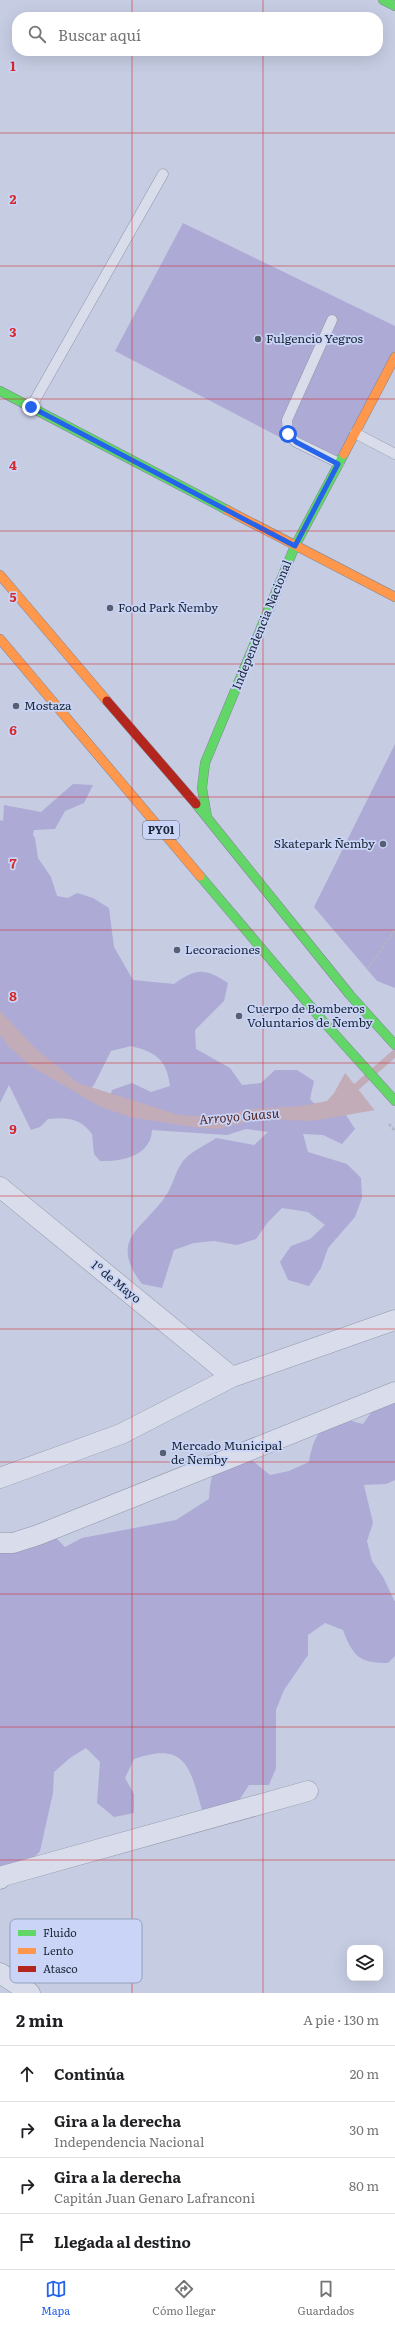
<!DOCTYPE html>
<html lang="es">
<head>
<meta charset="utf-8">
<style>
  :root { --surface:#fff; --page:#f2f2f2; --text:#202124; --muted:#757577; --line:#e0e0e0; --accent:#2563eb }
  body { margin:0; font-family:Literata,serif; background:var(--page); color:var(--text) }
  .controls { position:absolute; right:12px; bottom:12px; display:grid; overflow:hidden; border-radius:8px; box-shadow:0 4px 16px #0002 }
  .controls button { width:36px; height:36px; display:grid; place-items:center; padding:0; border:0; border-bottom:1px solid var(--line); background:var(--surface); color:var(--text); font:20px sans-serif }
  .stop { position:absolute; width:12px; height:12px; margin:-9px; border:3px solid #2563eb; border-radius:50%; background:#fff }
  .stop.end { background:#2563eb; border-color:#fff; box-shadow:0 1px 4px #0008 }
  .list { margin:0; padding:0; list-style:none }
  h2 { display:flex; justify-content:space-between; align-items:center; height:52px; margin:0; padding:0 16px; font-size:17px }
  h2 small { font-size:13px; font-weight:400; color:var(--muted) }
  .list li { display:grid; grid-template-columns:26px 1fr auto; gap:12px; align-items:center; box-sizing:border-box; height:56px; padding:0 16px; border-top:1px solid var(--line) }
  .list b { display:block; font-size:15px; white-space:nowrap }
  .list p { margin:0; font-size:13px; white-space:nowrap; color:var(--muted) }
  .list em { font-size:13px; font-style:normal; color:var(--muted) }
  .icon { flex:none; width:22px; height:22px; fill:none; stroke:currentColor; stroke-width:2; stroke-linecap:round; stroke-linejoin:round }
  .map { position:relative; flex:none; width:395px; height:1993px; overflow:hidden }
  .search { position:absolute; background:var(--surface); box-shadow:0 4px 16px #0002; left:12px; right:12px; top:12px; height:44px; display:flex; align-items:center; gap:10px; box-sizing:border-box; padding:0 14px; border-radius:16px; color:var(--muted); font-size:15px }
  .sheet { height:276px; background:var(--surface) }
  nav { display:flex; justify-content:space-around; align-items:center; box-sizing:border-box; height:56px; border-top:1px solid var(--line); background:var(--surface); font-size:11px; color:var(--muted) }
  nav a { display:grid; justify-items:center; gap:2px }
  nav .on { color:var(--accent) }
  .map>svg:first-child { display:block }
  .green { fill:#adaad6; fill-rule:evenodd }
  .water { fill:#c2acb8 }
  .pier { fill:#c6cce2 }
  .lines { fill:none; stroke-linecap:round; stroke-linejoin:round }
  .stream { stroke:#c2acb8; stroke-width:7 }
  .lane-casing { stroke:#9097a7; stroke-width:11 }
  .street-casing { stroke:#9097a7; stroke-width:21 }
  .fast-casing { stroke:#808796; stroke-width:10 }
  .slow-casing { stroke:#808796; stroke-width:10 }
  .jam-casing { stroke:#808796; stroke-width:10 }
  .path { stroke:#b0b5c3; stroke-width:2.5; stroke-dasharray:3 2; stroke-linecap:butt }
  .lane { stroke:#d9dcea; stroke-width:10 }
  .street { stroke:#d9dcea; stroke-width:20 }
  .fast { stroke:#63d668; stroke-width:9 }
  .slow { stroke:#ff974d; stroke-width:9 }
  .jam { stroke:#b3261e; stroke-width:9 }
  .route { stroke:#2563eb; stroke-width:5 }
  .grid { fill:none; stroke:#d62828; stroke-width:1; stroke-opacity:0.55 }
  .poi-dot { fill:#566072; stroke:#c9d4f7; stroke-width:1.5 }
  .labels { text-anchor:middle; stroke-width:3.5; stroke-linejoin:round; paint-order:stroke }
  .shield { fill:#c9d4f7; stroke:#4e5a6f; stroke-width:1 }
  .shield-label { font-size:11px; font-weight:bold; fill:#192635 }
  .poi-label { font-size:12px; fill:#192635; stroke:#c9d4f7; text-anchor:start }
  .street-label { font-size:12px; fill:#192635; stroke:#c9d4f7 }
  .water-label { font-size:13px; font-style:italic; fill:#552828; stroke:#c9d4f7 }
  .key { fill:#c9d4f7; stroke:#94a0bd; stroke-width:1 }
  .key-label { font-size:11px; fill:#192635 }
  .grid-label { font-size:13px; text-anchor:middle; font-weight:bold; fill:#d62828; stroke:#c9d4f7; stroke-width:3.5; stroke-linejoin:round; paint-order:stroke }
</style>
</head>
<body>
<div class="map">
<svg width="395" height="1993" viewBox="0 0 395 1993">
  <rect width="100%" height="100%" fill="#c6cce2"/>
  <!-- green -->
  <path class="green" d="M183,223L395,326V355L333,465L115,351Z
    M395,744V988L377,981L314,907Z
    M73,784L93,785L84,803L65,811L55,829L34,830L33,835L35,838L38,858L51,877L57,896L68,898L77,893L93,898L109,908L114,947L133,980L174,984C197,968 204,968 228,983L224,1001L195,1030L196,1049L230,1068L242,1085L261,1083L275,1070H297L314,1081L310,1099L324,1113L344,1112L355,1129L342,1144L323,1135L303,1134L308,1152L347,1164L361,1178L362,1198L355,1217L328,1248L321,1268L309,1286L288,1280L280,1262L291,1246L310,1239L325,1225L308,1212L282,1208L268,1222L256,1239L237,1245L214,1241L194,1243L174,1250L162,1288L142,1284C108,1239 142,1230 165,1197C173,1186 175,1172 183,1161C190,1152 206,1145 216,1138L254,1145L268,1132L246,1129L227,1135L152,1130C151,1156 121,1162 100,1161L94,1154L92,1134C80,1118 67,1117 48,1119L40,1127L31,1130L9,1085L0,1103V1035L12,1043L0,1025V820L3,821L4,805L41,812ZM131,1046C155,1052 167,1059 170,1086L151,1092L132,1083L112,1090L108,1104L83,1095L94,1085L111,1051Z
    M395,1396V1480L386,1484L364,1485L373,1523L367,1541L372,1561L383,1577L395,1602V1656L388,1663C360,1663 353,1657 343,1630L325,1623L308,1635V1655L284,1690L276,1710V1768L269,1785H249L238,1802L222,1812L202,1810C190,1767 186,1741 134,1759L125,1778L134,1794V1813L114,1817L97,1803L100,1762L86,1748L70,1758L54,1772L53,1793L40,1851L20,1873L0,1872V1551L52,1534L65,1547L82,1538L176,1520L209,1499C211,1472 213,1465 239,1456L254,1462L270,1475L289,1471L309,1462C312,1443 319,1422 342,1420C348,1419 357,1423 363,1424L375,1407Z"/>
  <!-- water -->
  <path class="water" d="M0,1011L37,1050L78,1083L179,1115L212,1117L252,1109L301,1106L327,1101L334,1093L349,1066L381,1109L312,1121L257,1119L218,1129L199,1128L130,1117L101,1107L32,1067L9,1047L0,1035Z"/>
  <!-- pier -->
  <path class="pier" d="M348,1064L350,1065L383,1108V1111L376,1112L343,1070Z"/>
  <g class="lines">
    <!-- stream -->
    <path class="stream" d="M354,1089L395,1053"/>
    <!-- lane casing -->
    <g class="lane-casing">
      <path id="lane" d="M332,320L287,420L288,434L296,442L339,463
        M31,407L163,174
        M355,433L395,454"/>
    </g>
    <!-- street casing -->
    <g class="street-casing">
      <path id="street" d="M0,1187L232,1377
        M0,1478L121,1434L232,1377L395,1320
        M0,1543H13L38,1535L395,1392
        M0,1879L3,1876L308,1791
        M0,1973L30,1993"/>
    </g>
    <!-- fast casing -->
    <g class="fast-casing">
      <path id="fast" d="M383,0L395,6
        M0,391L227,510
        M196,804L350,995L395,1045
        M207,817L202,788L205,763L295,546L344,454
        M200,876L322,1020L395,1101"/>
    </g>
    <!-- slow casing -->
    <g class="slow-casing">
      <path id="slow" d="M344,454L395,357
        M227,510L395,597
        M0,575L107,701
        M0,639L200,876"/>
    </g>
    <!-- jam casing -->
    <g class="jam-casing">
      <path id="jam" d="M107,701L196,804"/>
    </g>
    <!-- path -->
    <path class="path" d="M367,969L395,930
      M389,1124L395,1131"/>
    <!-- lane -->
    <use href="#lane" class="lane"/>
    <!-- street -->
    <use href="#street" class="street"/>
    <!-- fast -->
    <use href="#fast" class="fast"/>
    <!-- slow -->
    <use href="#slow" class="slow"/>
    <!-- jam -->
    <use href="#jam" class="jam"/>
  </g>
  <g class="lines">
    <!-- route -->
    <path class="route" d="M31,407L295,546L338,464L296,442L288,434"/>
  </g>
  <!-- grid -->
  <path class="grid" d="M132,0V17M263,0V17M132,51V1993M263,51V1993M0,133H395M0,266H395M0,399H395M0,531H395M0,664H395M0,797H395M0,930H395M0,1063H395M0,1196H395M0,1329H395M0,1462H395M0,1594H395M0,1727H395M0,1860H395"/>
  <!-- markers -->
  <g class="poi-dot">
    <circle cx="258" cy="339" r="4"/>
    <circle cx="110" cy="608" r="4"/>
    <circle cx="16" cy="706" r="4"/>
    <circle cx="383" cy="844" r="4"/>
    <circle cx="177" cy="950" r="4"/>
    <circle cx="239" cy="1016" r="4"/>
    <circle cx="163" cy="1453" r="4"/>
  </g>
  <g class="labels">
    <!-- shield labels -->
    <rect class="shield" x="143" y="821" width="36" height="18" rx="3"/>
    <g class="shield-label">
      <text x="161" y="834">PY01</text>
    </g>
    <!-- poi labels -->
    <g class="poi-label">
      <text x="266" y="343">Fulgencio Yegros</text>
      <text x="118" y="612">Food Park Ñemby</text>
      <text x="24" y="710">Mostaza</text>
      <text x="375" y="848" text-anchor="end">Skatepark Ñemby</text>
      <text x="185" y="954">Lecoraciones</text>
      <text x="247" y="1013">Cuerpo de Bomberos<tspan x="247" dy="14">Voluntarios de Ñemby</tspan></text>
      <text x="171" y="1450">Mercado Municipal<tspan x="171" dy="14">de Ñemby</tspan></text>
    </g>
    <!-- street labels -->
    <g class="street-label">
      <text transform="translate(262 625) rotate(-68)" y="4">Independencia Nacional</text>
      <text transform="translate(116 1282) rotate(39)" y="4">1º de Mayo</text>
    </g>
    <!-- water labels -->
    <g class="water-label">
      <text transform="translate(239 1116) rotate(-5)" y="5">Arroyo Guasu</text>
    </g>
  </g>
  <!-- legend -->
  <rect x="10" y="1919" width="132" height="64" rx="6" class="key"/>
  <rect x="18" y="1930" width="18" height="6" fill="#63d668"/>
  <rect x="18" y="1948" width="18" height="6" fill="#ff974d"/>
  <rect x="18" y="1966" width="18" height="6" fill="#b3261e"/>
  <g class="key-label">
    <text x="43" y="1937">Fluido</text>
    <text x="43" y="1955">Lento</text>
    <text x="43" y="1973">Atasco</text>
  </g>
  <g class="grid-label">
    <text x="13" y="71">1</text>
    <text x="13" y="204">2</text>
    <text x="13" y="337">3</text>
    <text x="13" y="470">4</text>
    <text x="13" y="602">5</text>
    <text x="13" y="735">6</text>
    <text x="13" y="868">7</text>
    <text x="13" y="1001">8</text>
    <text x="13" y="1134">9</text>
  </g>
</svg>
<div class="controls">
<button><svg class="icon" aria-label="layers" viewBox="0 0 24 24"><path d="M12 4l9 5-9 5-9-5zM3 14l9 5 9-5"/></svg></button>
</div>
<div class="stop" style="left:288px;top:434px"></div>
<div class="stop end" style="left:31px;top:407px"></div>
<div class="search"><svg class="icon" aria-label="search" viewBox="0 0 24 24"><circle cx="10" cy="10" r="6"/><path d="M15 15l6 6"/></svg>Buscar aquí</div>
</div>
<section class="sheet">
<h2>2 min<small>A pie · 130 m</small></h2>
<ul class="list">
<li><svg class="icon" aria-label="ahead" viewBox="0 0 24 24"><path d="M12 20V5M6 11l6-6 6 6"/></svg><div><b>Continúa</b></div><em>20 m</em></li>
<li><svg class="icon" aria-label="right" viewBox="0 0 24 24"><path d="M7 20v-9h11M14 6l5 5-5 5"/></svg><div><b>Gira a la derecha</b><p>Independencia Nacional</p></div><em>30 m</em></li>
<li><svg class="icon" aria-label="right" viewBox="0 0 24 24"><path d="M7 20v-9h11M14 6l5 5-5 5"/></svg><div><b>Gira a la derecha</b><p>Capitán Juan Genaro Lafranconi</p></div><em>80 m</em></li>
<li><svg class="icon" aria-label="arrive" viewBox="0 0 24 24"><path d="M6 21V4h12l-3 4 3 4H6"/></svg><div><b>Llegada al destino</b></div></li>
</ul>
</section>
<nav>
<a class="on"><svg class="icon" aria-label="map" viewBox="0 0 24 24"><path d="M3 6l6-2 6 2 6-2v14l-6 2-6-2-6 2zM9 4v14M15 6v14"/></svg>Mapa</a>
<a><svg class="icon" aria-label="directions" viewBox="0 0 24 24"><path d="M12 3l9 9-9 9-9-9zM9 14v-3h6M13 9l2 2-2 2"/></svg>Cómo llegar</a>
<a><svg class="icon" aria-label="saved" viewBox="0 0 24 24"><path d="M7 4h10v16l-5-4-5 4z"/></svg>Guardados</a>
</nav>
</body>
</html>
